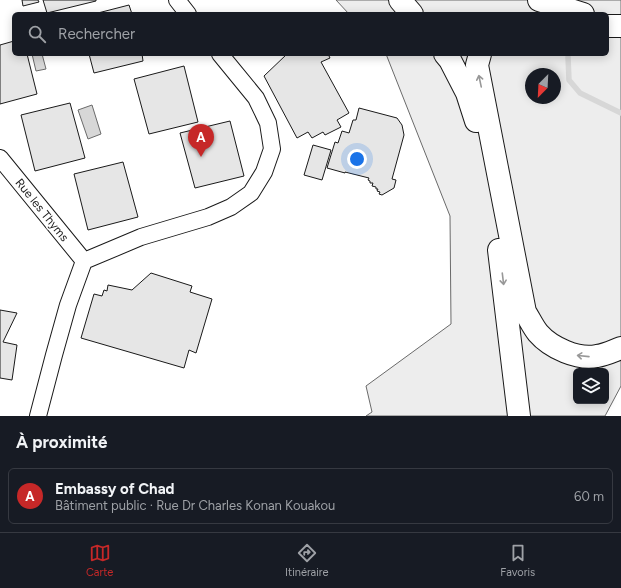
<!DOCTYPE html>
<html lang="fr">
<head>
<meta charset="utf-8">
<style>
  :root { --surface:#171b24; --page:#242831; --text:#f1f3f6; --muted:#9ea1a6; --line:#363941; --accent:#c62828 }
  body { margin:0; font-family:Figtree,sans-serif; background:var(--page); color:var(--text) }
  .controls { position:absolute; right:12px; bottom:12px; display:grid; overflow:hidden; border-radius:6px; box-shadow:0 2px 10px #0003 }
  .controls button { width:36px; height:36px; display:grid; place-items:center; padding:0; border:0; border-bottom:1px solid var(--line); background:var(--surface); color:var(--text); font:20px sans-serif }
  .compass { position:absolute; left:525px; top:68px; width:36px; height:36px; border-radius:50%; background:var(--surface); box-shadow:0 2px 10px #0003; rotate:204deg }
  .you { position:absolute; left:357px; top:159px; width:14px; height:14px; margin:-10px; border:3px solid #fff; border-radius:50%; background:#1a73e8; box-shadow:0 0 0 6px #1a73e833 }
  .badge { display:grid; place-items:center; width:26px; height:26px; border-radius:50%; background:var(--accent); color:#fff; font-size:13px; font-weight:700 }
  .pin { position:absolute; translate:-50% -33px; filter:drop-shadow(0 1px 2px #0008) }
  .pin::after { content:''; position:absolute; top:21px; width:14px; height:12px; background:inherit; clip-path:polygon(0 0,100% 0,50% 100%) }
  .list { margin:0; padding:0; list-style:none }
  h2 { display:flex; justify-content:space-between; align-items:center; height:52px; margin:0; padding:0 16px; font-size:17px }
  h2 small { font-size:13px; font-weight:400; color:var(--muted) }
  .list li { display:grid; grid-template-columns:26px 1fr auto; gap:12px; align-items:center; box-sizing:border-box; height:56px; margin:0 8px 8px; padding:0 8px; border:1px solid var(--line); border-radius:6px }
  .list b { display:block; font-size:15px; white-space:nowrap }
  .list p { margin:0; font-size:13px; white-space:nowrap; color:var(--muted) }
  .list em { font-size:13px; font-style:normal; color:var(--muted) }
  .icon { flex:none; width:22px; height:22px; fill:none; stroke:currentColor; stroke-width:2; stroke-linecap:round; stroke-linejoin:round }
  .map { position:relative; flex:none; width:621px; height:416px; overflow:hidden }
  .search { position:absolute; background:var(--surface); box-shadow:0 2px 10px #0003; left:12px; right:12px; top:12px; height:44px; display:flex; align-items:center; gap:10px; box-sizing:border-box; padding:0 14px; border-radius:6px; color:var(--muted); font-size:15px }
  .sheet { height:116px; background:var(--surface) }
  nav { display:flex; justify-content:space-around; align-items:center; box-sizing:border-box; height:56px; border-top:1px solid var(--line); background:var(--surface); font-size:11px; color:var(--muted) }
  nav a { display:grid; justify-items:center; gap:2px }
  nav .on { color:var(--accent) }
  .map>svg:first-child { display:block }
  .built { fill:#ededed; stroke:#6a6a6a; fill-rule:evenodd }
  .water { fill:#d7d7d7; stroke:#6a6a6a }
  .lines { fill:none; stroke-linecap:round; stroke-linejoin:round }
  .stream { stroke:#d7d7d7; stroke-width:5.5 }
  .building { fill:#e6e6e6; stroke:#1a1a1a }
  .minor-casing { stroke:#1a1a1a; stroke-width:18 }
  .secondary-casing { stroke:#1a1a1a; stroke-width:24 }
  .motorway-casing { stroke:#1a1a1a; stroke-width:24 }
  .minor { stroke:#fff; stroke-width:16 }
  .secondary { stroke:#fff; stroke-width:22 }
  .motorway { stroke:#fff; stroke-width:22 }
  .oneway { stroke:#989898 }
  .labels { text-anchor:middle; stroke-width:3; stroke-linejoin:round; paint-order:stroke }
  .street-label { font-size:12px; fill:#1a1a1a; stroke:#fff }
</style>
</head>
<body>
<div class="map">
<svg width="621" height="416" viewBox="0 0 621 416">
  <rect width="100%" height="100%" fill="#fff"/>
  <!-- built -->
  <path class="built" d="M336,0H621V386L605,416H366L372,412L366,386L451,324L450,216L386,54H607V14H349ZM531,74H555V98H531ZM576,371H606V401H576Z"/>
  <!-- water -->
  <path class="water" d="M32,54H42L46,69L36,71Z
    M92,105L101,134L88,139L78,110Z"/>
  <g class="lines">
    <!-- stream -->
    <path class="stream" d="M568,57L569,80L580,93L621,113"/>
  </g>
  <!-- building -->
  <path class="building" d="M22,0H38L39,2L23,6Z
    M43,0H96V1L47,13Z
    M129,5L132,14H94Z
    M14,41V54H27L37,94L0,104V45Z
    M89,54H142L143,61L94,73Z
    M287,54H328L330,58L321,62L349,113L337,120L341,127L325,135L323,132L312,138L308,132L297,138L264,76Z
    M184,66L198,122L149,134L134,79Z
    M70,103L85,158L35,171L21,115Z
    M359,108L397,118L402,125L404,135L392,179L396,180L394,188L382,195L379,194L380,192L377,191L378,189H376V187L372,186L373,183H370V181L368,180L369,178L345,172V173L327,168L335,142L338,143L342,131L349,133L353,120H356Z
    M230,121L244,176L195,188L180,133Z
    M313,145L331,150L322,180L304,175Z
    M123,162L138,217L88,230L74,174Z
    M151,273L192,286L190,292L212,299L196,353L189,350L184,368L81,338L94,294L102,296L104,290L107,291L108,285L132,290Z
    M0,310L17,313L3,342L17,345L12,380L0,378Z"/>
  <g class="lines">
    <!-- minor casing -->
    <g class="minor-casing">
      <path id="minor" d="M177,0L188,14
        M0,158L84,261
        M38,416L54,355L68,305L84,261L141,237L208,217L231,207L251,193L264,172L272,149L268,123L256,98L220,54"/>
    </g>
    <!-- secondary casing -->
    <g class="secondary-casing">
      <path id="secondary" d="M539,0L583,14"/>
    </g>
    <!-- motorway casing -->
    <g class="motorway-casing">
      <path id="motorway" d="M400,0L412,14
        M607,26H621
        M445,54L450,60L467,93L476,121
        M480,54L477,65L525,312C529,318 533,327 538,333C551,348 578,360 597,356C605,355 613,351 621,348
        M499,250L519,416"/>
    </g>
    <!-- minor -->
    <use href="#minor" class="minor"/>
    <!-- secondary -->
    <use href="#secondary" class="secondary"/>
    <!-- motorway -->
    <use href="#motorway" class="motorway"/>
  </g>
  <!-- one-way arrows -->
  <defs><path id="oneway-shaft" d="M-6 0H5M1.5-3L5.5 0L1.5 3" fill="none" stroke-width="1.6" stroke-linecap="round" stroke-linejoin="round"/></defs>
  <g class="oneway">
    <use href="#oneway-shaft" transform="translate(480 81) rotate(-102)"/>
    <use href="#oneway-shaft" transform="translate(503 279) rotate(83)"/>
    <use href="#oneway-shaft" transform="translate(583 356) rotate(-174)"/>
  </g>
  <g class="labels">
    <!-- street labels -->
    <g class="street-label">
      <text transform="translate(42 210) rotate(51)" y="4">Rue les Thyms</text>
    </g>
  </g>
</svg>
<div class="controls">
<button><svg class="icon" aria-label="layers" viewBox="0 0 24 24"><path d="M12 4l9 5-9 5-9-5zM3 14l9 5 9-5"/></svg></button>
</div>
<svg class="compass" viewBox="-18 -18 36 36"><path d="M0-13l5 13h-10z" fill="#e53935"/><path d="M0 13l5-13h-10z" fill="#9ea1a6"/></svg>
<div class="you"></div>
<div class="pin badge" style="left:201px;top:157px">A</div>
<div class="search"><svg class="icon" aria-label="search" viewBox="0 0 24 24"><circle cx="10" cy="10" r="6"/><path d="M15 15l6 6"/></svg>Rechercher</div>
</div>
<section class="sheet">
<h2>À proximité<small></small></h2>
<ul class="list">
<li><span class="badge">A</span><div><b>Embassy of Chad</b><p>Bâtiment public · Rue Dr Charles Konan Kouakou</p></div><em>60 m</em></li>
</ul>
</section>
<nav>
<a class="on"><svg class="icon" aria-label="map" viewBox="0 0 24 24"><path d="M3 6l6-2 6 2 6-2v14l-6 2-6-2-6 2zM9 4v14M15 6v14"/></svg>Carte</a>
<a><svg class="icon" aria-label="directions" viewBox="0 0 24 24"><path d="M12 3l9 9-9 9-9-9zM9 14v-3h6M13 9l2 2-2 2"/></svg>Itinéraire</a>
<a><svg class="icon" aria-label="saved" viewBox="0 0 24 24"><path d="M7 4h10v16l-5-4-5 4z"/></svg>Favoris</a>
</nav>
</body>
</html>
